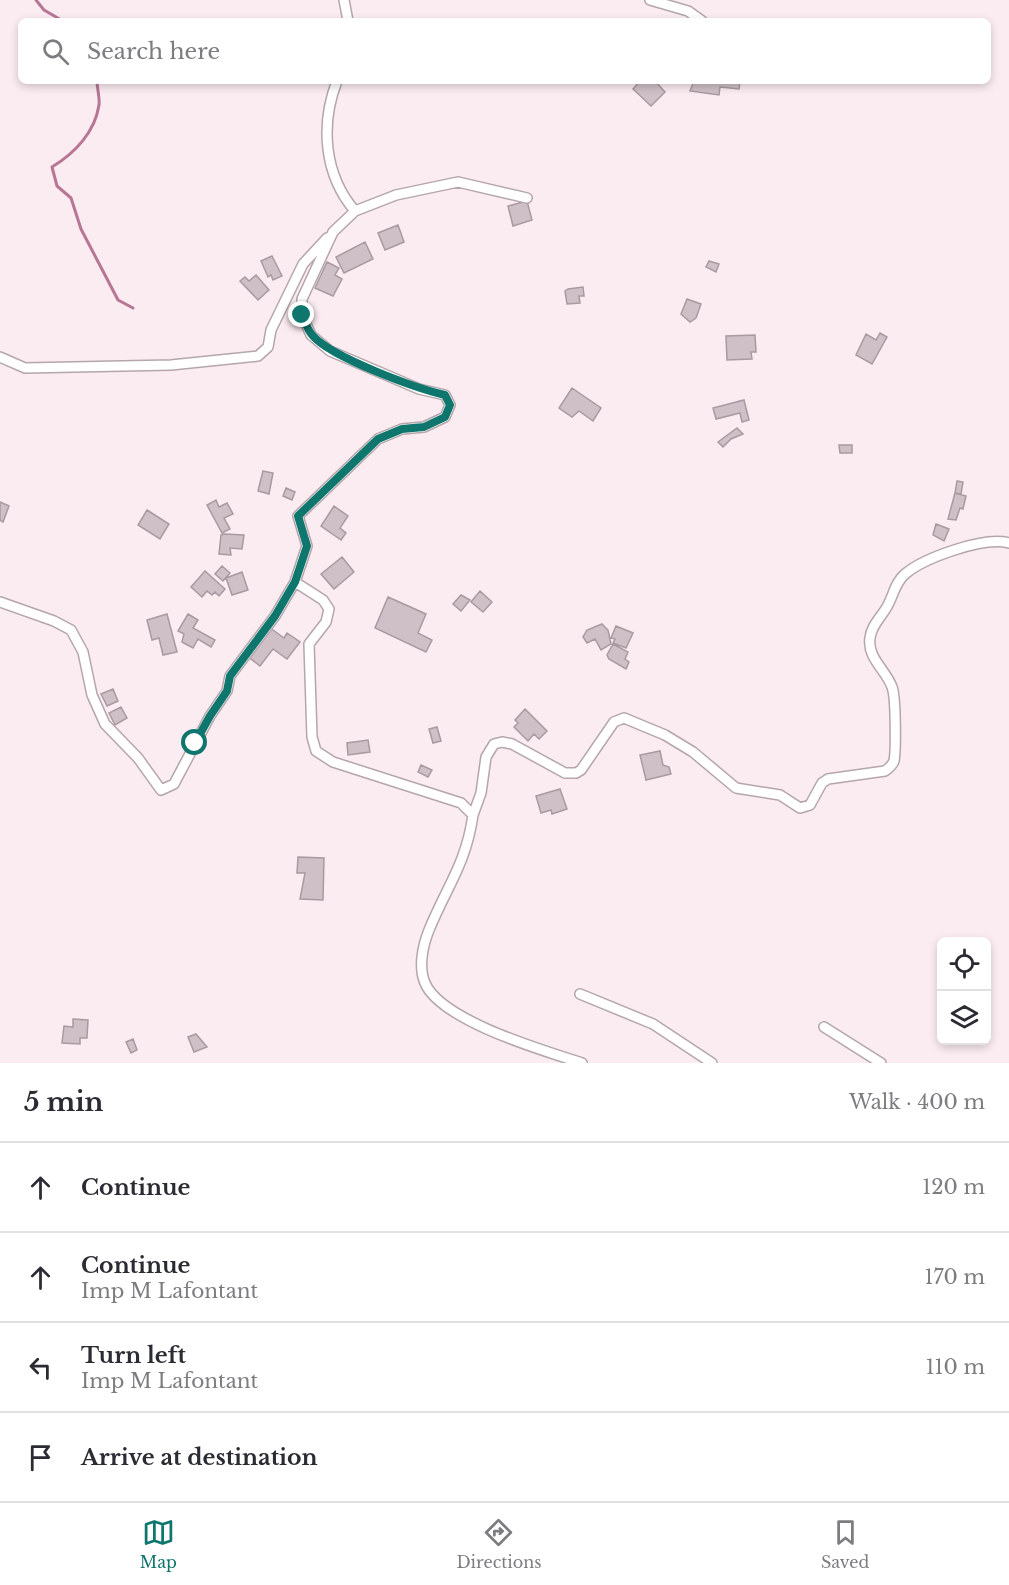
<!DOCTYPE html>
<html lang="en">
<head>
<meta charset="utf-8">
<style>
  :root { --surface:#fff; --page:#f2f2f3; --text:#2b2b33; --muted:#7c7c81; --line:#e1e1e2; --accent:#0f766e }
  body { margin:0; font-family:"Libre Baskerville",serif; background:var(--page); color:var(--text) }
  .controls { position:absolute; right:18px; bottom:18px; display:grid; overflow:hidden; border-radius:9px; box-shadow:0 3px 9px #0003 }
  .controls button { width:54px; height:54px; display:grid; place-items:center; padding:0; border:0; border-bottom:2px solid var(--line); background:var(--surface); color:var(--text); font:30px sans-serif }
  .stop { position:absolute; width:18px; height:18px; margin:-14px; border:4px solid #0f766e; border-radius:50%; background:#fff }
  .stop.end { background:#0f766e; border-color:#fff; box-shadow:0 2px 6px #0008 }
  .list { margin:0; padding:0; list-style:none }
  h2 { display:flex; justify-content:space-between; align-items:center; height:78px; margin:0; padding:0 24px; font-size:26px }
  h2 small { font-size:20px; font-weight:400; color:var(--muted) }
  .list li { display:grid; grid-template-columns:39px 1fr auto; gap:18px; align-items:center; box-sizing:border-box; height:90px; padding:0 24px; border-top:2px solid var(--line) }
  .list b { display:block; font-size:22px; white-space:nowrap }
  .list p { margin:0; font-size:20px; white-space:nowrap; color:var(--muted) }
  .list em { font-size:20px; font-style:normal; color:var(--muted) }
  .icon { flex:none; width:33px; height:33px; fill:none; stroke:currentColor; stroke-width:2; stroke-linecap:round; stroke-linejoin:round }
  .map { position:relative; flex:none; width:1009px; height:1063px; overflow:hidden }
  .search { position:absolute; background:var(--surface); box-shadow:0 3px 9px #0003; left:18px; right:18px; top:18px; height:66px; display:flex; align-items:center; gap:15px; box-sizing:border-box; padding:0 21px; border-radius:9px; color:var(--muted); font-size:22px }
  .sheet { height:438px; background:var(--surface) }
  nav { display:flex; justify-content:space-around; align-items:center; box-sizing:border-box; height:84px; border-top:2px solid var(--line); background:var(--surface); font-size:16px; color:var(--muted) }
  nav a { display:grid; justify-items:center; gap:3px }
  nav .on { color:var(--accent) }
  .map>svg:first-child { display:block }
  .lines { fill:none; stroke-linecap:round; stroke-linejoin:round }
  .stream { stroke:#b87695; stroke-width:3 }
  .building { fill:#cec0c6; stroke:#a89aa0; stroke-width:1.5 }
  .street-casing { stroke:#b4a6ab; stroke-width:12 }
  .street { stroke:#fff; stroke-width:9 }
  .route { stroke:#0f766e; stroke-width:8 }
</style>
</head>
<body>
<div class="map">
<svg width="1009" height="1063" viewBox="0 0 1009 1063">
  <rect width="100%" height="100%" fill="#fbecf2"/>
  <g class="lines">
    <!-- stream -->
    <path class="stream" d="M36,0L44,10L63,21
      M97,81C97,88 100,98 99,105C95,132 75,153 52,167L57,186L71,198L81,229L118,300L133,308"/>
  </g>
  <!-- building -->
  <path class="building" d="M640,81H655L665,92L651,106L633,89Z
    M694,81H740L739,89L720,87L719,95L690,91Z
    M527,201L532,220L513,226L508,206Z
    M398,225L404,242L385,250L378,233Z
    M365,242L373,259L344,273L336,257Z
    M272,256L282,276L273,280L271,275L268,277L261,261Z
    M709,261L719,264L716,272L706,267Z
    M327,262L339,268L335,275L342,279L333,296L315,288Z
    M256,275L269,290L258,300L240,281L245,277L249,281Z
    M583,287L584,296H579L580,303L567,304L565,291L568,289Z
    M687,299L701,304L696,318L690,322L681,314Z
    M880,333L887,337L872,364L856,355L866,334L876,340Z
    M755,335L756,352H751L752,359L727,360L726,336Z
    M572,388L601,408L593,421L579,411L572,417L559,408Z
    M744,400L749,420L742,422L740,413L716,419L713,408Z
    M737,428L743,434L731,439L723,447L718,442Z
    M839,445H852V453H840Z
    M263,471L273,473L269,494L258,491Z
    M957,481L963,482L961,494L955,493Z
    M286,488L295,492L292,500L283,496Z
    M955,493L966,496L963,509L960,508L956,520L948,519Z
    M216,500L219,507L227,503L233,514L224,518L230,529L222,533L207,505Z
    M0,502L9,506L3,522L0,520Z
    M334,506L348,516L340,528L346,533L341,540L321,526Z
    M147,510L169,524L160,539L138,525Z
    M936,524L949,529L944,541L933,535Z
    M224,534L244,535L242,549L230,548L231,555L219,554L221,535Z
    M342,557L354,572L334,589L321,574Z
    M222,566L230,573L223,581L215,574Z
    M205,571L225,589L219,596L215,592L212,595L207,591L202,597L191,587Z
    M242,572L248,590L232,595L226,578Z
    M480,591L492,602L483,612L471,602Z
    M461,595L470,600L461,611L453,604Z
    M388,597L426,614L418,633L432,640L426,652L375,628Z
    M167,614L177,652L163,655L159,638L152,640L147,620Z
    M188,614L198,620L193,628L215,640L211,647L198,639L193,648L182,642L184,634L178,631Z
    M602,624L608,630L611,644L601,650L595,639L587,643L583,637L587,630Z
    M616,626L633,633L626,648L613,643L615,639L611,638Z
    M269,627L284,638L287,633L300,642L287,659L273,649L260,666L247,656Z
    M613,644L628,652L625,659L629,662L626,669L609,659L607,655Z
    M113,689L118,701L107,706L101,694Z
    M121,707L127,718L115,725L109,713Z
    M525,709L547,731L539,739L534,734L528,741L514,727L518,723L515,720Z
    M437,727L441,741L433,743L429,729Z
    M368,740L370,752L348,755L347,743Z
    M660,751L663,765L669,767L671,774L646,780L640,755Z
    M421,765L432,770L428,777L418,772Z
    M560,789L567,809L552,814L551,810L541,813L536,796Z
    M298,857L324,858L323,900L300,899L305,873H297Z
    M73,1019L88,1020L87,1038H80V1044L62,1043L64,1026L73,1027Z
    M196,1034L207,1047L194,1052L188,1037Z
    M133,1039L137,1050L131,1053L126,1042Z"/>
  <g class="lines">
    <!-- street casing -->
    <g class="street-casing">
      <path id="street" d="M344,0L348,21
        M650,0L688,11L702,21
        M355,211L396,195L458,182L527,198
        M0,357L25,368L171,365L258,356L268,347L271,330L303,264L327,238
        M295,582L323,600L329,609L326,622L309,644L312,737L316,751L333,762L461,803L473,815C466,864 447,886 429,930C423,945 418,967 425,983C441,1021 545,1051 582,1063
        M0,602L54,621L71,630L83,652L92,695L105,724L138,758L161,790L174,784L210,716L227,691L230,676L275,616L295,582L307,546L298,516L378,439L402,429L424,427L445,417L450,405L445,395L419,389L330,351L311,335L302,315V299L333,232L355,211C324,175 320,125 337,81
        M473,815L481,793L486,757L494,744L502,742L512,744L565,773H576L581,770L614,722L624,718L665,735L693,752L736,788L780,795L800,808L810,805L822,783L828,779L885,771C889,768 892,766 894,761C896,751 896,697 892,687C886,670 867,658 870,638C871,627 879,619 885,610C893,599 894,583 905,574C924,558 984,536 1009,543
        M580,994L653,1024L712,1063
        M824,1027L881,1063"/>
    </g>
    <!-- street -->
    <use href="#street" class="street"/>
  </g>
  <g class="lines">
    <!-- route -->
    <path class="route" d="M195,743L210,716L227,691L230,676L275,616L295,582L307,546L298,516L378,439L402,429L424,427L445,417L450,405L445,395C415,388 333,358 313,336C308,331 305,322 302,315"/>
  </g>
</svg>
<div class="controls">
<button><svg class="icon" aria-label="locate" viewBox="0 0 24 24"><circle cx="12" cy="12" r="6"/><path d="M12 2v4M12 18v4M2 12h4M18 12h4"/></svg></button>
<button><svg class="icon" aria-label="layers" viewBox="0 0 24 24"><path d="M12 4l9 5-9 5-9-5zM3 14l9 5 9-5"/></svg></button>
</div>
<div class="stop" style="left:195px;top:743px"></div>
<div class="stop end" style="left:302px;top:315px"></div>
<div class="search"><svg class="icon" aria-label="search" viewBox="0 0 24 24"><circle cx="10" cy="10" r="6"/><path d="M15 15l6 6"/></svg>Search here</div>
</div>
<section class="sheet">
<h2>5 min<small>Walk · 400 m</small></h2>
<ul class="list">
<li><svg class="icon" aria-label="ahead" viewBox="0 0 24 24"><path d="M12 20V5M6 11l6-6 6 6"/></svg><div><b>Continue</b></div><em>120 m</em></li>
<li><svg class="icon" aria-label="ahead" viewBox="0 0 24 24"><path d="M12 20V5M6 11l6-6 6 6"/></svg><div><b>Continue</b><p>Imp M Lafontant</p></div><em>170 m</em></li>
<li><svg class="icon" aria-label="left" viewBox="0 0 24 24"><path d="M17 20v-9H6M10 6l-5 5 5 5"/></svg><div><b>Turn left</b><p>Imp M Lafontant</p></div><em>110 m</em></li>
<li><svg class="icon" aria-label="arrive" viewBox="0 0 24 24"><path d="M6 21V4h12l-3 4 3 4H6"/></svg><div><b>Arrive at destination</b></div></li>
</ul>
</section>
<nav>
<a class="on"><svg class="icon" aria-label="map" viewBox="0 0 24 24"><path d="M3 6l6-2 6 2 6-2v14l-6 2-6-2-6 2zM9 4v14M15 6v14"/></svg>Map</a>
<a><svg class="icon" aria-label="directions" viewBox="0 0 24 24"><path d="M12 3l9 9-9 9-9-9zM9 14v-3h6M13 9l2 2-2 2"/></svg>Directions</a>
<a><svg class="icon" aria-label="saved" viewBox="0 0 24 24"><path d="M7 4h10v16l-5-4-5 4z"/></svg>Saved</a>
</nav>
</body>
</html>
